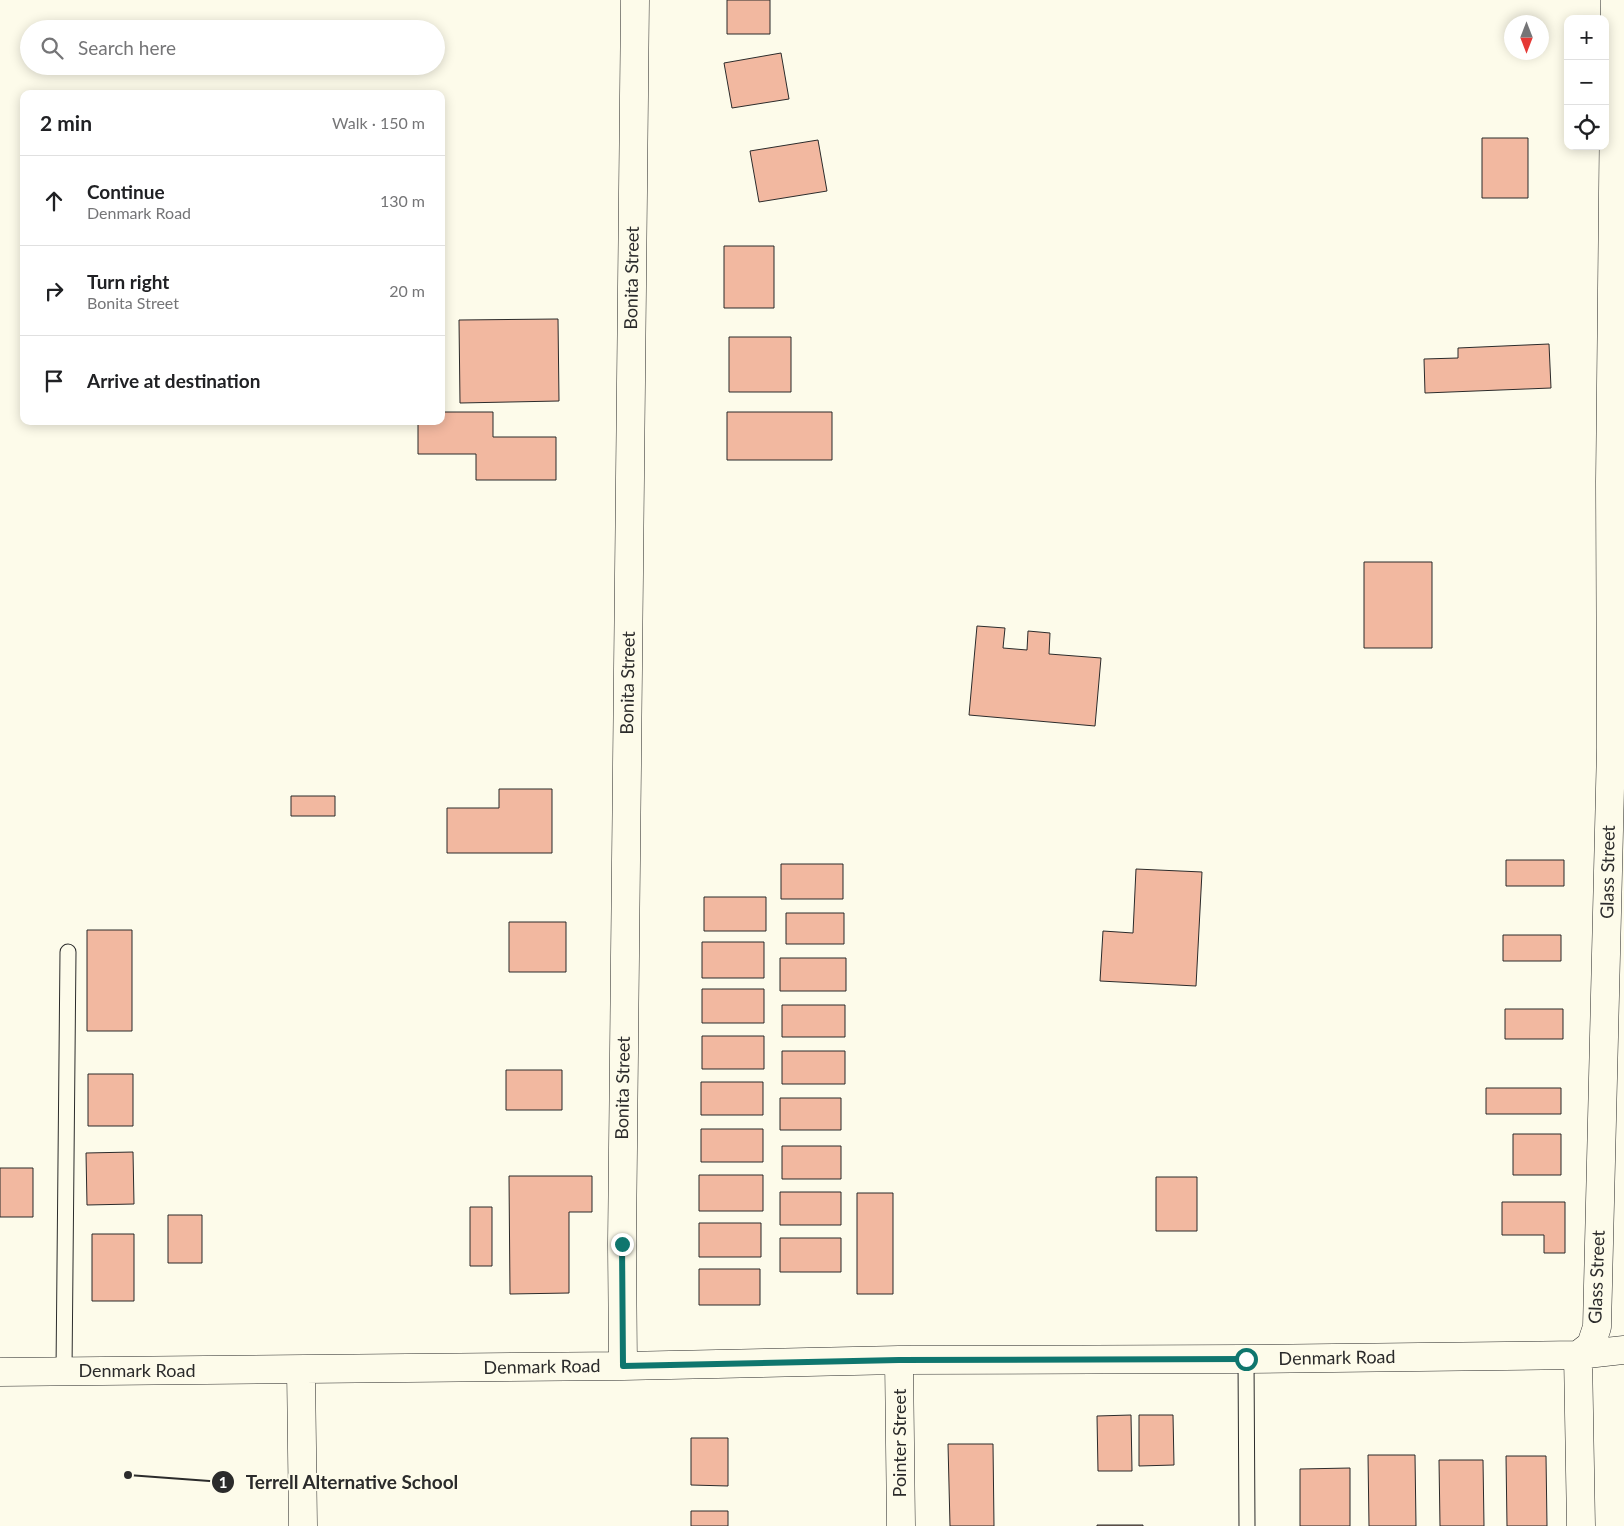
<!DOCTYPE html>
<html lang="en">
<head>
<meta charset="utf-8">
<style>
  :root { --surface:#fff; --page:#f6f6f6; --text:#202124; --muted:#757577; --line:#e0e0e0 }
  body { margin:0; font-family:Lato,sans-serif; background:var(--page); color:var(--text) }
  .controls { position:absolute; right:15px; top:15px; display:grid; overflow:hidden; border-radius:10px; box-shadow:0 2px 12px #0003 }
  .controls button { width:45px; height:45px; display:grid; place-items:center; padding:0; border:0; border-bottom:1px solid var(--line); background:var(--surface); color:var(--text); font:25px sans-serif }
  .compass { position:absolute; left:1504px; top:15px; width:45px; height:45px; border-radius:50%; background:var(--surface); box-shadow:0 2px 12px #0003; rotate:180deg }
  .stop { position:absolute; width:15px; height:15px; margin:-11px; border:4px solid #0f766e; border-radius:50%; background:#fff }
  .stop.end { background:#0f766e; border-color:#fff; box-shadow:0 1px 5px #0008 }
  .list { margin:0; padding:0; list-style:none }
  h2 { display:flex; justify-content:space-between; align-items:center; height:65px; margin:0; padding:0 20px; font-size:21px }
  h2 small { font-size:16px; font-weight:400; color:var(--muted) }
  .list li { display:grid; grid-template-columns:32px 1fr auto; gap:15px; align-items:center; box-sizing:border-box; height:90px; padding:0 20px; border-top:1px solid var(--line) }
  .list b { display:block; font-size:19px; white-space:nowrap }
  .list p { margin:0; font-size:16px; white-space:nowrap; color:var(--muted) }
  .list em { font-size:16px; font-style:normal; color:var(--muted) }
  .icon { flex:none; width:28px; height:28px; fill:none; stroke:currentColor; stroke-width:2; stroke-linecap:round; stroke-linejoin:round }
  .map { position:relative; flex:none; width:1624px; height:1526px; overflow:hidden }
  .search { position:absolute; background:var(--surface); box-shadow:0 2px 12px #0003; left:20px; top:20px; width:425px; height:55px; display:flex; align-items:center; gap:12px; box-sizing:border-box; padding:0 18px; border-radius:28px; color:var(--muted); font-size:19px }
  .panel { position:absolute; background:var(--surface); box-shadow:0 2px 12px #0003; left:20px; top:90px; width:425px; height:335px; border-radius:10px }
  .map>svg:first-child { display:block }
  .building { fill:#f2b8a0; stroke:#2b2b2b }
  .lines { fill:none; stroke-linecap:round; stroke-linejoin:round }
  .service-casing { stroke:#2b2b2b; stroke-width:17 }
  .minor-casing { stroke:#2b2b2b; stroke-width:29 }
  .service { stroke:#fdfbea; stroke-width:15 }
  .minor { stroke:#fdfbea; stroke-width:28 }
  .route { stroke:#0f766e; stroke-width:6 }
  .labels { text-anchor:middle; stroke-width:4; stroke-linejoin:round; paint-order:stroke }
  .street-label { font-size:18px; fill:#2b2b2b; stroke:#fdfbea }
  .leader { fill:none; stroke:#2b2b2b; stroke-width:2 }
  .callout-dot { fill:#2b2b2b; stroke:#fdfbea; stroke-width:2 }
  .mark-label { font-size:15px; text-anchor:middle; font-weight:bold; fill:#fff }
  .callout-label { font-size:19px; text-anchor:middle; font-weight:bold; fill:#2b2b2b; stroke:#fdfbea; stroke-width:4; stroke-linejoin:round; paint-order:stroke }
</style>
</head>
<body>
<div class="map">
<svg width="1624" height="1526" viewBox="0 0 1624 1526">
  <rect width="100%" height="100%" fill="#fdfbea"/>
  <!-- building -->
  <path class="building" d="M727,0H770V34H727Z
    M781,53L789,99L732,108L724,63Z
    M1482,138H1528V198H1482Z
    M818,140L827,191L759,202L750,151Z
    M724,246H774V308H724Z
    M558,319L559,401L460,403L459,320Z
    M729,337H791V392H729Z
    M1549,344L1551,388L1425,393L1424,359L1458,358V348Z
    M441,412H493V437H556V480H476V454H418V421H441Z
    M727,412H832V460H727Z
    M1364,562H1432V648H1364Z
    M977,626L1005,628L1003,648L1027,650L1028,631L1050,633L1049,654L1101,658L1095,726L969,715Z
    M499,789H552V853H447V808H499Z
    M291,796H335V816H291Z
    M1506,860H1564V886H1506Z
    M781,864H843V899H781Z
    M1136,869L1202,872L1196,986L1100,981L1103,931L1133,933Z
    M704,897H766V931H704Z
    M786,913H844V944H786Z
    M509,922H566V972H509Z
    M87,930H132V1031H87Z
    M1503,935H1561V961H1503Z
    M702,942H764V978H702Z
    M780,958H846V991H780Z
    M702,989H764V1023H702Z
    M782,1005H845V1037H782Z
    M1505,1009H1563V1039H1505Z
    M702,1036H764V1069H702Z
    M782,1051H845V1084H782Z
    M506,1070H562V1110H506Z
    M88,1074H133V1126H88Z
    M701,1082H763V1115H701Z
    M1486,1088H1561V1114H1486Z
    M780,1098H841V1130H780Z
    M701,1129H763V1162H701Z
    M1513,1134H1561V1175H1513Z
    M782,1146H841V1179H782Z
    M133,1152L134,1204L87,1205L86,1153Z
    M0,1168H33V1217H0Z
    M699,1175H763V1211H699Z
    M509,1176H592V1212H569V1293L510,1294Z
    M1156,1177H1197V1231H1156Z
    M780,1192H841V1225H780Z
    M857,1193H893V1294H857Z
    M1502,1202H1565V1253H1544V1235H1502Z
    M470,1207H492V1266H470Z
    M168,1215H202V1263H168Z
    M699,1223H761V1257H699Z
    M92,1234H134V1301H92Z
    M780,1238H841V1272H780Z
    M699,1269H760V1305H699Z
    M1131,1415L1132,1471H1098L1097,1416Z
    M1139,1415H1173L1174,1465L1139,1466Z
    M691,1438H728V1486L691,1485Z
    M948,1444H993L994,1526H950Z
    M1368,1455H1415L1416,1526H1369Z
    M1506,1456H1546L1547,1526H1507Z
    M1439,1460H1483L1484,1526H1440Z
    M1350,1468V1526H1300V1469Z
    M691,1511H728V1526H691Z
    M1097,1525H1143V1526H1097Z"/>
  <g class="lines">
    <!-- service casing -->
    <g class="service-casing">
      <path id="service" d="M1246,1359L1247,1526
        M64,1371L68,952"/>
    </g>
    <!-- minor casing -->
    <g class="minor-casing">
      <path id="minor" d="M1578,1355L1591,1345L1597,1327L1611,747L1610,482L1615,0
        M1578,1355L1581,1526
        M899,1360L901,1526
        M623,1366L622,1244L635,0
        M301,1370L303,1526
        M0,1372L623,1366L899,1360L1246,1359L1578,1355L1624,1350"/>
    </g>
    <!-- service -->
    <use href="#service" class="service"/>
    <!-- minor -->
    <use href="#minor" class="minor"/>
  </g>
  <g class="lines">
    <!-- route -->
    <path class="route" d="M622,1244L623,1366L899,1360L1246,1359"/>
  </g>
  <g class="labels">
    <!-- street labels -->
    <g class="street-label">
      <text transform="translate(632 278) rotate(-89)" y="6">Bonita Street</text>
      <text transform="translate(628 683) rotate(-89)" y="6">Bonita Street</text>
      <text transform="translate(1608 872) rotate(-89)" y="6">Glass Street</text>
      <text transform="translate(623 1088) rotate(-89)" y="6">Bonita Street</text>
      <text transform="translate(1597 1277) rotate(-88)" y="6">Glass Street</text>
      <text transform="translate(1337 1358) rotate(-1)" y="6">Denmark Road</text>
      <text transform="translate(542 1367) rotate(-1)" y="6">Denmark Road</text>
      <text x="137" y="1377">Denmark Road</text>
      <text transform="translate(900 1443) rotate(-90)" y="6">Pointer Street</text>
    </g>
  </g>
  <!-- callouts -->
  <path class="leader" d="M128 1475L223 1482"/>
  <g class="callout-dot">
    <circle cx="128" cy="1475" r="5"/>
    <circle cx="223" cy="1482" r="12"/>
  </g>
  <g class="mark-label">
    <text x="223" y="1488">1</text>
  </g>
  <g class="callout-label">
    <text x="352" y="1489">Terrell Alternative School</text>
  </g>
</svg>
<div class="controls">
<button>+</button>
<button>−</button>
<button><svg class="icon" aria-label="locate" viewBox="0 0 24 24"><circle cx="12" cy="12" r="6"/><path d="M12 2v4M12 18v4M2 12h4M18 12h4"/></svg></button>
</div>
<svg class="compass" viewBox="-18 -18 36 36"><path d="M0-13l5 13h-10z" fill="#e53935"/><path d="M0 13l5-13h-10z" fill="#757577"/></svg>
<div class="stop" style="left:1246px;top:1359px"></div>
<div class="stop end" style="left:622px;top:1244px"></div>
<div class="search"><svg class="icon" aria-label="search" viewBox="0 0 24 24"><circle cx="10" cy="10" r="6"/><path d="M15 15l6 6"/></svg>Search here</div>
<section class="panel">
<h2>2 min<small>Walk · 150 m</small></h2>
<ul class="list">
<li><svg class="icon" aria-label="ahead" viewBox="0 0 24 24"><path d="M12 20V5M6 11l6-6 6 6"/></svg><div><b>Continue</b><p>Denmark Road</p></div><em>130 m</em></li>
<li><svg class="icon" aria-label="right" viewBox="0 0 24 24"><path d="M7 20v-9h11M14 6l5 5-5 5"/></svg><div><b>Turn right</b><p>Bonita Street</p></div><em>20 m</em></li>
<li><svg class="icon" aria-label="arrive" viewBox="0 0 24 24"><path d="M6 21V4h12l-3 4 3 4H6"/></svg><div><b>Arrive at destination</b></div></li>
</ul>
</section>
</div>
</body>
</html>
